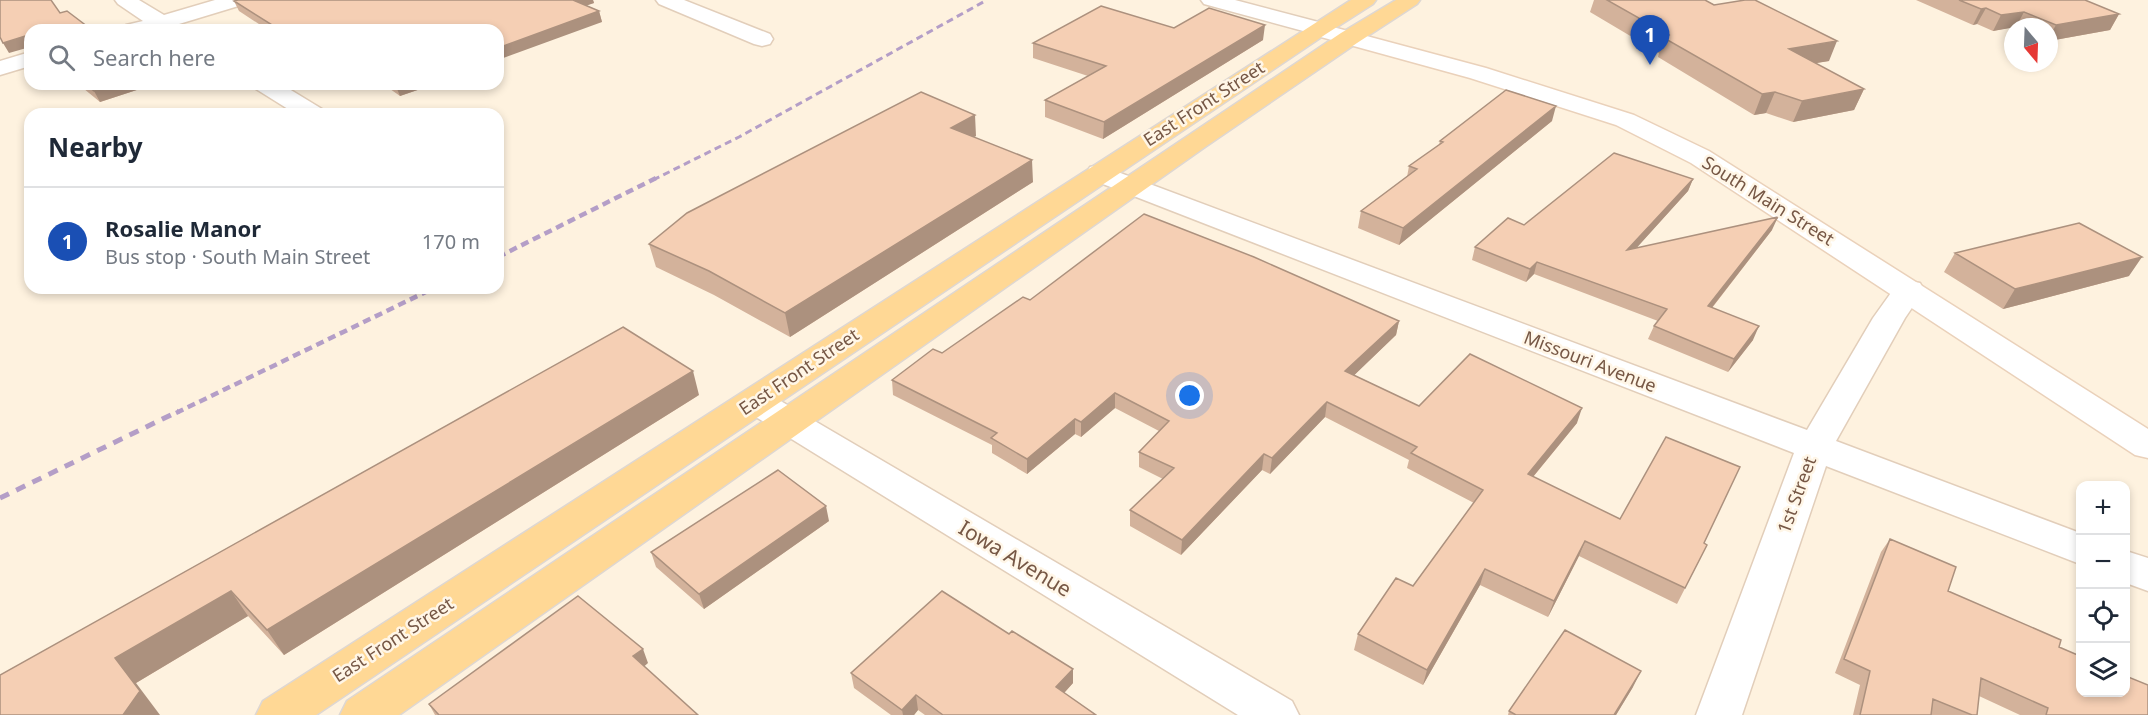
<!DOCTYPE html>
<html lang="en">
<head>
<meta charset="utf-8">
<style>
  :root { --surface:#fff; --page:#f2f2f3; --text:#1f2937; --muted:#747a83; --line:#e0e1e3; --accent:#b45309 }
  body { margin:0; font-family:"Noto Sans",sans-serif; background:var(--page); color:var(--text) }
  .controls { position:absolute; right:18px; bottom:18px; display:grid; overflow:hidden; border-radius:12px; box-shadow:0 3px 9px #0003 }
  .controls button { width:54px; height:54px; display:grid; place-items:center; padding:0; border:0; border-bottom:2px solid var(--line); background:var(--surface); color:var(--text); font:30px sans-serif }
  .compass { position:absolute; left:2004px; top:18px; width:54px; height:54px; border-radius:50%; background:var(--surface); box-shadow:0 3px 9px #0003; rotate:161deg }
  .you { position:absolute; left:1190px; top:396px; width:21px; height:21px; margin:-15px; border:4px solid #fff; border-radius:50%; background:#1a73e8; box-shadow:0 0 0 9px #1a73e833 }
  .badge { display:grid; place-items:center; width:39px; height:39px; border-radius:50%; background:var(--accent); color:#fff; font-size:20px; font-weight:700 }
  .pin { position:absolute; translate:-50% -50px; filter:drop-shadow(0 2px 3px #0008) }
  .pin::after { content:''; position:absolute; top:32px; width:21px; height:18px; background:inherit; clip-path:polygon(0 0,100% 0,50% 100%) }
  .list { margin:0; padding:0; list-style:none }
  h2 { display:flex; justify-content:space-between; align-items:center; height:78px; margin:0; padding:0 24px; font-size:26px }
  h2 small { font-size:20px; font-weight:400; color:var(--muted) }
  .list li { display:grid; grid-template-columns:39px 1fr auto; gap:18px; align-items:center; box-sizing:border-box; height:108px; padding:0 24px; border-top:2px solid var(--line) }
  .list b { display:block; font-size:22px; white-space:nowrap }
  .list p { margin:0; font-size:20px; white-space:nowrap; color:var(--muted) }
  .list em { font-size:20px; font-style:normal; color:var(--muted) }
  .icon { flex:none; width:33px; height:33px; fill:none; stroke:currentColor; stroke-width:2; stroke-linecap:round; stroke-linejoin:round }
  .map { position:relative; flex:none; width:2148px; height:715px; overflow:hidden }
  .search { position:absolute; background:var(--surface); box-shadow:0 3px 9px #0003; left:24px; top:24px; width:480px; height:66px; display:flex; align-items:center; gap:15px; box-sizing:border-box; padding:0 21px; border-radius:18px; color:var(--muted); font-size:22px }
  .panel { position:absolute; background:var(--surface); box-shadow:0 3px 9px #0003; left:24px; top:108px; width:480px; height:186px; border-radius:18px }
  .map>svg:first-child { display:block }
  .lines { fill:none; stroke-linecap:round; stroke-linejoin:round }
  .minor-casing { stroke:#e2ceba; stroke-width:3 }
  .tertiary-casing { stroke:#e2ceba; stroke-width:3 }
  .secondary-casing { stroke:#ead1ba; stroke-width:3 }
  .primary-casing { stroke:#ded7d2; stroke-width:3 }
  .minor { fill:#fff; fill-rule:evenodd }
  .tertiary { fill:#fff; fill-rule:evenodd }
  .secondary { fill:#fff; fill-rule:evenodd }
  .primary { fill:#ffd895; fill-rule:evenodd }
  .rail-far2 { stroke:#b49ec7; stroke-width:3; stroke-dasharray:7 4.5; stroke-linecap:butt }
  .rail-far1 { stroke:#b49ec7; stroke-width:4.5; stroke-dasharray:8 5; stroke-linecap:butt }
  .rail { stroke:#b49ec7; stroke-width:5; stroke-dasharray:10 8; stroke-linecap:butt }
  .wall { fill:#d3b29b }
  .shaded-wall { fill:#ac917e }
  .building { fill:#f5cfb4; stroke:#ac917e; stroke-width:1.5 }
  .labels { text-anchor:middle; stroke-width:5; stroke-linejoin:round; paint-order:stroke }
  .street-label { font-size:18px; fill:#765745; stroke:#fff6e7 }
  .near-street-label { font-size:21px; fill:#765745; stroke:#fff6e7 }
</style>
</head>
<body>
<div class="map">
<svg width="2148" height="715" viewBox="0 0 2148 715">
  <rect width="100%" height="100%" fill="#fef2df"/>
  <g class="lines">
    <!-- minor casing -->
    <g class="minor-casing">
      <path id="minor" d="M115,0H139L164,15L215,0H248L245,4L179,24L182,30H123L126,25L143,21L118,4Z
        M656,0H684L770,34L773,39L770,44L762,46L754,44L659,4Z
        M30,52V66L0,75V61Z
        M252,84H281L322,109L325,114H296L256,89Z
        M1099,165L1807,430L1873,318L1898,283L1909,281L1920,283L1924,290L1905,318L1836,441L2080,533V564L1826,466L1742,715H1696L1794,453L1090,179L1086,173L1090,167Z
        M755,390L767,393L1292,701L1299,715H1238L743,409L738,401L743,393Z
        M2126,551L2148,558V591L2126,583Z"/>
    </g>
    <!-- tertiary casing -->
    <g class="tertiary-casing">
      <path id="tertiary" d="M1201,0H1235L1326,24L1329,29L1326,34L1318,35L1204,4Z"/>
    </g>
    <!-- secondary casing -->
    <g class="secondary-casing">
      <path id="secondary" d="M1318,23L1486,68L1634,115L1709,151L2148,429V458L2135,455L1691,163L1616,125L1470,78L1310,34L1307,29L1310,24Z"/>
    </g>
    <!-- primary casing -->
    <g class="primary-casing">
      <path id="primary" d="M1351,0H1376L1373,4L1326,34L316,715H256L263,701Z
        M1396,0H1420L1417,4L1357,43L1205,147L399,715H340L347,701L1341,33Z"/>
    </g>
    <!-- minor -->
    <use href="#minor" class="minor"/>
    <!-- tertiary -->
    <use href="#tertiary" class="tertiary"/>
    <!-- secondary -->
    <use href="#secondary" class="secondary"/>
    <!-- primary -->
    <use href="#primary" class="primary"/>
    <!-- rail-far2 -->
    <path class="rail-far2" d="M653,180L739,137L987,0"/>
    <!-- rail-far1 -->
    <path class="rail-far1" d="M498,257L656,178
      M176,413L434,288"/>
    <!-- rail -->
    <path class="rail" d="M0,498L179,411"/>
  </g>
  <!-- wall -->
  <path class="wall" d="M237,0H593L594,3L586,5L599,11L602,22L498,30H268L239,11L234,1Z
    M1594,0H1705L1829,61L1815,63L1864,89L1854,110L1793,122L1766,113L1754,115L1658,57L1659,53L1590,12Z
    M1916,0H2085L2119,14L2110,30L2049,41V27H2013L1993,31L1977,24L1973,25Z
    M1174,28L1263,40L1103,139L1045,117V100L1088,76L1033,58V43Z
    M78,84H155L100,102Z
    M383,84H435L400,96Z
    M1552,121L1399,245L1358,228L1361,211L1407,177L1409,166L1439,145L1440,141Z
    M976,136L974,137L1033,182L790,337L714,295L656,267L649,244Z
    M1693,179L1688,191L1636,248L1772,230L1712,308L1753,340L1728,372L1648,339L1654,326L1658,321L1534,274L1526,282L1472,260L1475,247Z
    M1955,253L2129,276L2003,309L1944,272Z
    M1030,300L1399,321L1396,335L1354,375L1419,406L1577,423L1533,477L1620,519L1707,545L1677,604L1579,556L1548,617L1480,585L1423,685L1354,650L1358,634L1413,586L1474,503L1407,468L1409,460L1325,417L1270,474L1262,470L1181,555L1130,526V510L1163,479L1139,467V452L1159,431L1115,408L1081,437L1075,434L1027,474L992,453V445L893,395L892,380L942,353Z
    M699,395L284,655L248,616L136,683L0,675Z
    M829,521L704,609L656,567L651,552Z
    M1890,539L1948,591L2059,647L2148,715H2020L1979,696L1977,715H1853L1860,685L1835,673L1881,552Z
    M851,673L1073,683L1064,693L1096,715H925L918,710L914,715H891L854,688Z
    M1633,687L1616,715H1508L1509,711Z
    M429,704L439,715H435Z"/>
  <!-- shaded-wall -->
  <path class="shaded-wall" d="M572,0H593L594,3L574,10Z
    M1986,8L1977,24L1973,25L1981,9Z
    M599,11L602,22L498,60V48Z
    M2024,12L2016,27L1993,31L2001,15Z
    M2119,14L2110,30L2049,41V37L2056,25Z
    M1265,25L1263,40L1103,139L1104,122Z
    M25,36L30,44V47L9,53L3,43Z
    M1837,41L1829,61L1781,69L1789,49Z
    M117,84H155L100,102L94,91Z
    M395,84H435L400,96Z
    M1864,89L1854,110L1793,122L1802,101Z
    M1775,92L1766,113L1754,115L1762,94Z
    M1556,106L1552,121L1399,245L1403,228Z
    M975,115L976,136L952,149L951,128Z
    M1032,160L1033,182L790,337L785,313Z
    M1693,179L1688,191L1623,263L1627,250Z
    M1778,217L1772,230L1703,319L1708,306Z
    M2142,257L2129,276L2003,309L2015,289Z
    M1537,262L1534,274L1526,282L1530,269Z
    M1399,321L1396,335L1343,386L1345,371Z
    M1759,326L1753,340L1728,372L1734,359Z
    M693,371L699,395L284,655L267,630Z
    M1115,393V408L1081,437V422Z
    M1327,402L1325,417L1270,474L1272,458Z
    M1582,408L1577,423L1523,489L1528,474Z
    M1075,419V434L1027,474V459Z
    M1264,454L1262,470L1181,555L1182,540Z
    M826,506L829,521L704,609L699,594Z
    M1585,541L1579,556L1548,617L1554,601Z
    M1485,569L1480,585L1423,685L1427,670Z
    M231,591L248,616L136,683L160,715H123L115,658Z
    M643,649L648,663L639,671L633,656Z
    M1073,669V683L1056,702V687Z
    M1641,671L1633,687L1616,715H1614Z
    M916,695L918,710L914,715H903L902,710Z"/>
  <!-- building -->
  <path class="building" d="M0,0H51L60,13L67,11L92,30H30V40L25,36L3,43L0,37Z
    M238,0H573L599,11L498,48V30H280L234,1Z
    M1607,0H1705L1714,5L1745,0H1755L1837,41L1789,49L1864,89L1802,101L1775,92L1762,94L1664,38L1669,35Z
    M1959,0H2085L2119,14L2056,25L2024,12L2001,15L1986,8L1981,9Z
    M1101,6L1174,28L1209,8L1265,25L1104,122L1045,100L1106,66L1033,43Z
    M85,84H117L94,91Z
    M1506,90L1556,106L1403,228L1361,211L1417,169L1409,166L1443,142L1440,141Z
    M921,92L975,115L951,128L1032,160L785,313L709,271L649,244L687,213Z
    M1614,153L1693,179L1627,250L1778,217L1708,306L1759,326L1734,359L1654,326L1667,309L1537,262L1530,269L1475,247L1508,218L1524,225Z
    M1144,214L1254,257L1399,321L1345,371L1419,406L1470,354L1582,408L1528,474L1620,519L1666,437L1740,467L1704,543L1707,545L1685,588L1585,541L1554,601L1485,569L1427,670L1358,634L1396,578L1413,586L1483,490L1411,453L1417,447L1327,402L1272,458L1264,454L1182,540L1130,510L1174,468L1139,452L1169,421L1115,393L1081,422L1075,419L1027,459L991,438L997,433L892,380L933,349L942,353L1023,297L1030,300Z
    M2079,223L2142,257L2015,289L1955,253Z
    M623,327L693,371L267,630L231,591L115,658L140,691L123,715H0V675Z
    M778,470L826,506L699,594L651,552Z
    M1890,539L1956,567L1948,591L2061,640L2059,647L2080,656V693H2126V676L2148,685V715H2046L2048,708L1981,678L1977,715H1972L1933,699L1931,715H1860L1870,671L1844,659Z
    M942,591L1009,634L1012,631L1073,669L1056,687L1096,715H943L916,695L902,710L851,673Z
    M578,596L643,649L633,656L698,715H439L429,704Z
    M1565,630L1641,671L1614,715H1516L1509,711Z"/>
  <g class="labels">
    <!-- street labels -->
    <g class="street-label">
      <text transform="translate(1204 104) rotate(-33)" y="6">East Front Street</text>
      <text transform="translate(1768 201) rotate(32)" y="6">South Main Street</text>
      <text transform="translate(1590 362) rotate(21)" y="6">Missouri Avenue</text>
      <text transform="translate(799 372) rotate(-34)" y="6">East Front Street</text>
      <text transform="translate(1797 495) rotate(-70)" y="6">1st Street</text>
      <text transform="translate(393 640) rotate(-33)" y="6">East Front Street</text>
    </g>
    <!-- near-street labels -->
    <g class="near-street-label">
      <text transform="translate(1015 559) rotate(31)" y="7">Iowa Avenue</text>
    </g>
  </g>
</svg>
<div class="controls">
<button>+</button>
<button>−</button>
<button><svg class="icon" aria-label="locate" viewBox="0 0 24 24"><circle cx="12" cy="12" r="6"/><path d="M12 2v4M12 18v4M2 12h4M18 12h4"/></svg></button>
<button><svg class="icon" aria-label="layers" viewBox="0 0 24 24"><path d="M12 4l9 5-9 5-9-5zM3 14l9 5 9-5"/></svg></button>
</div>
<svg class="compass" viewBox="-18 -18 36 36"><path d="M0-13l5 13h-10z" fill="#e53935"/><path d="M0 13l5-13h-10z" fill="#747a83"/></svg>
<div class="you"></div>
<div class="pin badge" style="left:1650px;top:65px;background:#1a4fb4">1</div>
<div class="search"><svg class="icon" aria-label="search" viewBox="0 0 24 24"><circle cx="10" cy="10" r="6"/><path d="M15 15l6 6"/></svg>Search here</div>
<section class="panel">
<h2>Nearby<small></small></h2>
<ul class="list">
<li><span class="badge" style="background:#1a4fb4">1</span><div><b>Rosalie Manor</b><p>Bus stop · South Main Street</p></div><em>170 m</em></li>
</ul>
</section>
</div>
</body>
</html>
